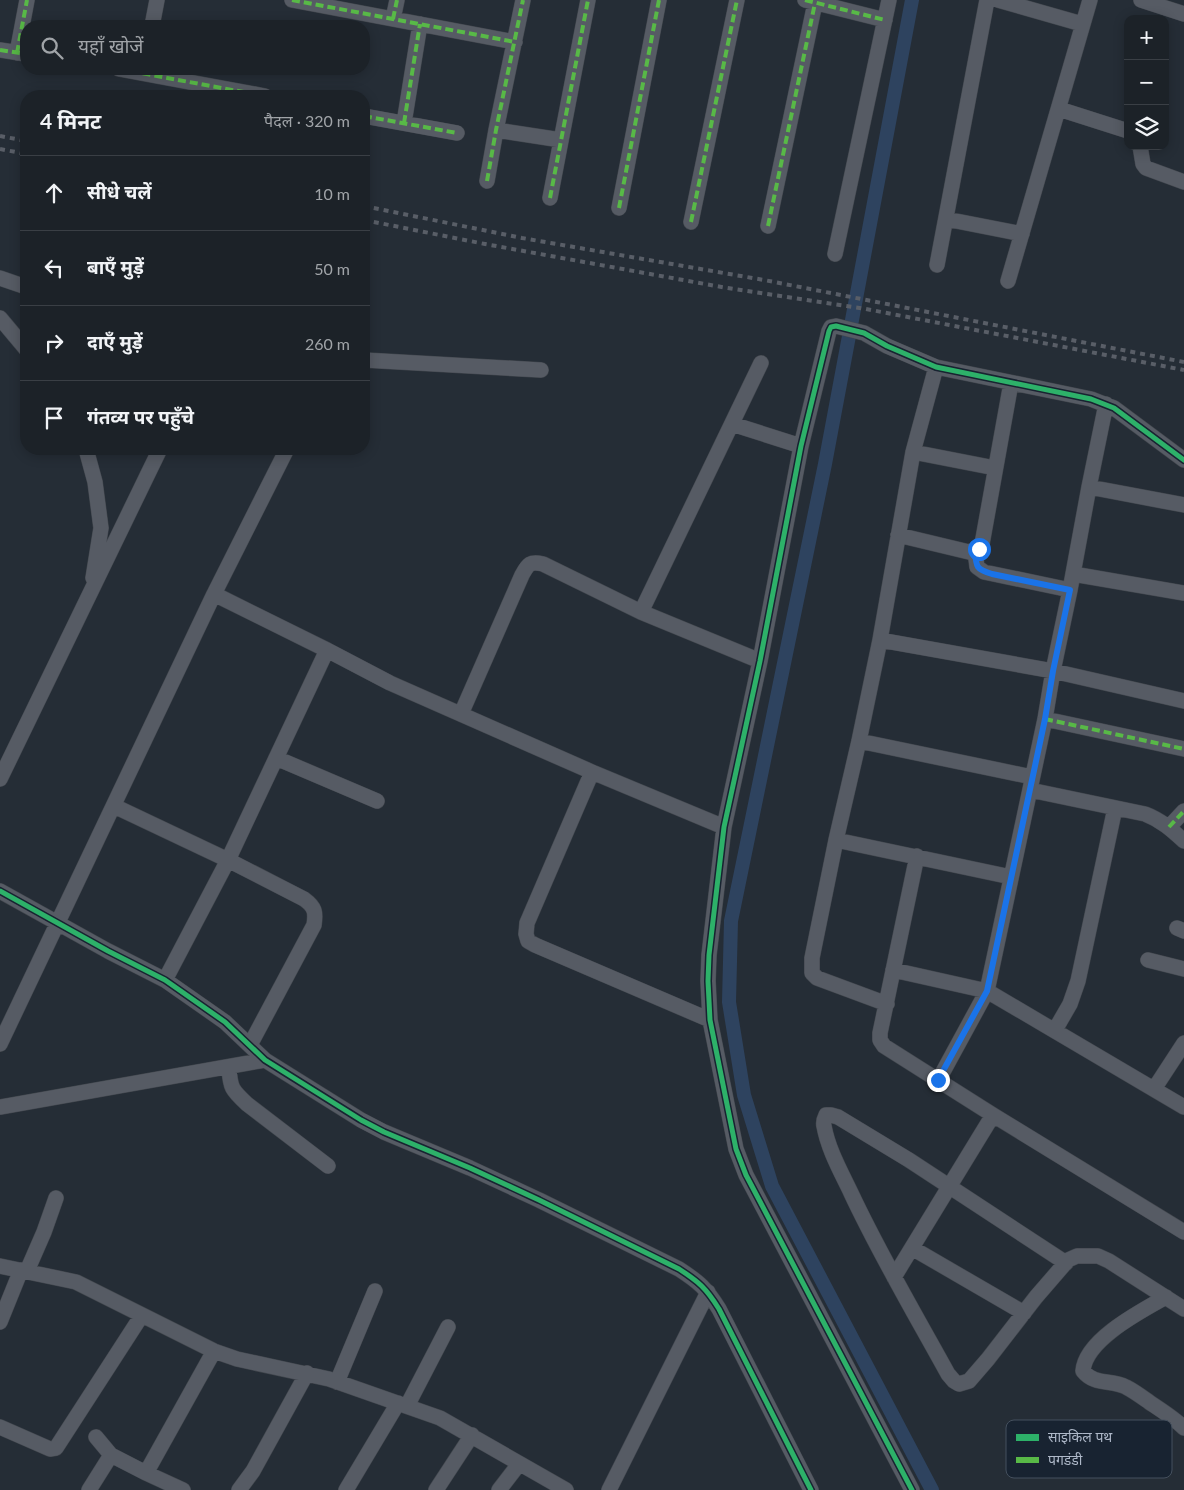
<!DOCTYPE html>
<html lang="hi">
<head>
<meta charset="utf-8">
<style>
  :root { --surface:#1c2228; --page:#292f34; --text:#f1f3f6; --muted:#a0a4a8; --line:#3a3f45 }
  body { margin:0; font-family:Lato,"Noto Sans Devanagari",sans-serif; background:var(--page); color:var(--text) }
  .controls { position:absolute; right:15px; top:15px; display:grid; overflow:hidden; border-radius:10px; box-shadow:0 2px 12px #0003 }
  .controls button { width:45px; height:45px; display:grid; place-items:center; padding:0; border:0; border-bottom:1px solid var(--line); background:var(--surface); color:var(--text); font:25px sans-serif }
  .stop { position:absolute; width:15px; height:15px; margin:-11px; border:4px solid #1a73e8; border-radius:50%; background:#fff }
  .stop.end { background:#1a73e8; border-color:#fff; box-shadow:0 1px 5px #0008 }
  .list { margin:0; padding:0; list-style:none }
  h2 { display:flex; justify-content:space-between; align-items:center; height:65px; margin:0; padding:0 20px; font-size:21px }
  h2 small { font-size:16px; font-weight:400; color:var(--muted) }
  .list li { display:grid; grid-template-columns:32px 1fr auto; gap:15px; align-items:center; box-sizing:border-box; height:75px; padding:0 20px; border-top:1px solid var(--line) }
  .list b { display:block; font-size:19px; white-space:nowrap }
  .list em { font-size:16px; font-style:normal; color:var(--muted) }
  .icon { flex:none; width:28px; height:28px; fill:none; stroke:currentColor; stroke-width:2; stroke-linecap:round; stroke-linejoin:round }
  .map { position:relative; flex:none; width:1184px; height:1490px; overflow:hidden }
  .search { position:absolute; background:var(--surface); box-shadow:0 2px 12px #0003; left:20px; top:20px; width:350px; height:55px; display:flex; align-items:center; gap:12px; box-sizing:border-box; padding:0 18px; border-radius:20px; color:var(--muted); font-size:19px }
  .panel { position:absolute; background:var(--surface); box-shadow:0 2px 12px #0003; left:20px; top:90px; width:350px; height:365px; border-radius:20px }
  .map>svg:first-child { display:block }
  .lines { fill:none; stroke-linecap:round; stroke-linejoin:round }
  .canal { stroke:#2e435f; stroke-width:14 }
  .minor-casing { stroke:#42474e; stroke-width:16 }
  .minor { stroke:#565b64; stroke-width:15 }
  .rail { stroke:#595e67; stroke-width:4; stroke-dasharray:5 5; stroke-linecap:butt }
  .quiet { stroke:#58b947; stroke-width:4; stroke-dasharray:8 4; stroke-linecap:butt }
  .cycleway-casing { stroke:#182331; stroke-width:8 }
  .cycleway { stroke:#2db169; stroke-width:5 }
  .route { stroke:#1a73e8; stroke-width:6 }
  .key { fill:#182331; stroke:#45505e; stroke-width:1 }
  .key-label { font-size:14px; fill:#aeb8c8 }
</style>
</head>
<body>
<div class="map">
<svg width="1184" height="1490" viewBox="0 0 1184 1490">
  <rect width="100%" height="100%" fill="#252d36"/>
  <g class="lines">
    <!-- canal -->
    <path class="canal" d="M912,0L825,464L731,921L729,1002L744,1095L772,1186L932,1490"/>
    <!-- minor casing -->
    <g class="minor-casing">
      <path id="minor" d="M292,0L515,42
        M805,0L885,20
        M998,0L1082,24
        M1141,0L1184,14
        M393,19L397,0
        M152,26L157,0
        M0,50L26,54
        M17,53L27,0
        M119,69L265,96
        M1059,109L1128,131
        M364,116L457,133
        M404,123L420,24
        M496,130L561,140
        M1140,146L1143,164L1146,168L1184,182
        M487,181L496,130L523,0
        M550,198L588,0
        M619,208L659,0
        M946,219L1022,234
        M691,222L737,0
        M768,226L815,3
        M835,254L889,0
        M937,265L987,0
        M0,278L26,287
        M1008,281L1090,0
        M0,318L26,349
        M364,360L541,370
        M732,424L801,446
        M86,449L95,482L101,528L93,578
        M913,452L995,468
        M1089,487L1184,505
        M898,535L969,552L979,549L982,544L1011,383
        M975,551L977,567L984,572L1070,590
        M1073,574L1184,593
        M214,594L327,650L390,683L592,772L724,827
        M641,612L761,363
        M880,640L1053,671L1184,701
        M461,714L522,575C528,564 530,561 543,564L641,612L760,661
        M1045,719L1184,749
        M859,741L1032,777
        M276,758L377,801
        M592,772L527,923L526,934L528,941L535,945L710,1020
        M0,779L160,449
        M1030,790L1145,814C1161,820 1172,830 1184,841
        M114,806L228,860L165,980
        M1169,827L1184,811
        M836,840L1011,877
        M917,856L880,1033V1040L884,1046L993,1115L1184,1232
        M0,891L108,951L165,980L225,1022L265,1060L361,1120L384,1132L470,1168L539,1200L679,1269C699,1282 706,1288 719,1309L811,1490
        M1177,928L1184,931
        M1148,960L1184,969
        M893,970L987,991L1184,1107
        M887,1004L817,978L812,973V958L836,840L859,741L880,640L913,452L936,367
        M1055,1030L1070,1004L1078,981L1115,808
        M0,1044L214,594L287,449
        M250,1045L314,925C316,912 315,907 304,899L228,860L327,650
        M229,1067C230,1088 232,1090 247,1104L328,1166
        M938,1081L987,991L1045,719L1053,671L1070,590L1089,487L1106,404
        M1154,1089L1184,1043
        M0,1107L265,1060
        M912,1248L1024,1313
        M1066,1263L909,1160L838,1117L831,1115H826C824,1119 823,1122 824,1126C828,1149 841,1172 851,1193C880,1255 915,1314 948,1374L954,1381L959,1384L969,1381L988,1359L1036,1297L1068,1260L1077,1256H1098L1109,1261L1184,1309
        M0,1266L76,1282L214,1351L237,1359L329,1379L440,1418L566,1490
        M27,1271L44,1232L56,1198
        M894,1277L993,1115
        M1166,1297C1141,1311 1085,1340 1083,1371C1095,1386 1111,1379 1126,1387C1134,1391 1142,1397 1149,1402C1161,1410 1174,1418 1184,1428
        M0,1322L21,1270
        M337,1382L375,1291
        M407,1406L448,1327
        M0,1427L50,1449L56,1448L142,1315
        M96,1437L111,1455L146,1473L183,1490
        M146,1473L214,1351
        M89,1490L111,1455
        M239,1490L253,1471L307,1373
        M346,1490L398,1403
        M436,1490L472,1435
        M499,1490L519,1464
        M609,1490L708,1292
        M912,1490L746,1175L736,1149L710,1020L708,981L709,955L724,827L760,661L801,446L829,331L831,327L836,326L864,333L887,346L936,367L1091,399L1114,408L1184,460"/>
    </g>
    <!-- minor -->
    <use href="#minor" class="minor"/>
    <!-- rail -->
    <path class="rail" d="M0,136L26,141
      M0,149L26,154
      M364,206L522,238L764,280L1184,362
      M364,220L485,244L727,288L866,309L1184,370"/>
    <!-- quiet -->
    <path class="quiet" d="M292,0L515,42
      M805,0L885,20
      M393,19L397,0
      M0,50L26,54
      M17,53L27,0
      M119,69L265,96
      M364,116L457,133
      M404,123L420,24
      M487,181L496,130L523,0
      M550,198L588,0
      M619,208L659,0
      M691,222L737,0
      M768,226L815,3
      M1045,719L1184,749
      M1169,827L1184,811"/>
    <!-- cycleway casing -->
    <g class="cycleway-casing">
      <path id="cycleway" d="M0,891L108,951L165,980L225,1022L265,1060L361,1120L384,1132L470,1168L539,1200L679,1269C699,1282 706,1288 719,1309L811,1490
        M912,1490L746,1175L736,1149L710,1020L708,981L709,955L724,827L760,661L801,446L829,331L831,327L836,326L864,333L887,346L936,367L1091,399L1114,408L1184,460"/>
    </g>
    <!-- cycleway -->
    <use href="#cycleway" class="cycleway"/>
  </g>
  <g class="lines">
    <!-- route -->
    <path class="route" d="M938,1080L987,991L1045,719L1053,671L1070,590L992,574C976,569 976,567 975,551L979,549"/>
  </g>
  <!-- legend -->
  <rect x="1006" y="1420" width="166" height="58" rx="8" class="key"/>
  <rect x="1016" y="1434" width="23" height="7" fill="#2db169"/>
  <rect x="1016" y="1457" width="23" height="6" fill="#58b947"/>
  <g class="key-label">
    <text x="1048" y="1442">साइकिल पथ</text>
    <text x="1048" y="1465">पगडंडी</text>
  </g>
</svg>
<div class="controls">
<button>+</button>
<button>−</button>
<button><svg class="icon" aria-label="layers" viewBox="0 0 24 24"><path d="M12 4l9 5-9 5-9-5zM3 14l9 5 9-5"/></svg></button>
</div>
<div class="stop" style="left:979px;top:549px"></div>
<div class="stop end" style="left:938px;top:1080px"></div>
<div class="search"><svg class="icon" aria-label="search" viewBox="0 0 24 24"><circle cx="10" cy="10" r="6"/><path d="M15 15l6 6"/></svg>यहाँ खोजें</div>
<section class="panel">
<h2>4 मिनट<small>पैदल · 320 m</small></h2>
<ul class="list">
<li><svg class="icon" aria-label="ahead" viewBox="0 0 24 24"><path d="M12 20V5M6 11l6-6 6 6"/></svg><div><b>सीधे चलें</b></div><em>10 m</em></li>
<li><svg class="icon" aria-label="left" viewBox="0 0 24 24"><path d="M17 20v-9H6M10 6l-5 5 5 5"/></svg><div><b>बाएँ मुड़ें</b></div><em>50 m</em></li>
<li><svg class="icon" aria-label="right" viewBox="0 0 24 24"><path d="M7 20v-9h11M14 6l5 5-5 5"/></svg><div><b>दाएँ मुड़ें</b></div><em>260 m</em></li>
<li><svg class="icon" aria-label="arrive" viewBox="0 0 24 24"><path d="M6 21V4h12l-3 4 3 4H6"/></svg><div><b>गंतव्य पर पहुँचे</b></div></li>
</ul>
</section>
</div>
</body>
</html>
